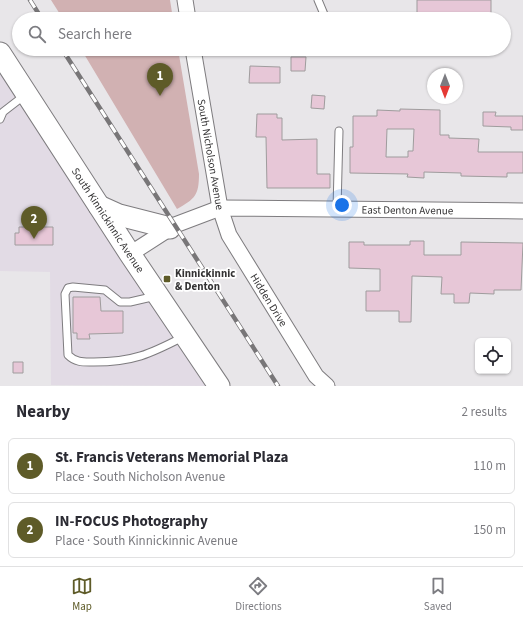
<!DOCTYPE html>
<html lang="en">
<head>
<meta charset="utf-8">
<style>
  :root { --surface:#fff; --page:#f2f2f3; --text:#2b2b33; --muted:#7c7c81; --line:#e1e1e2; --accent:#5e5b28 }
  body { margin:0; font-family:"Source Sans 3",sans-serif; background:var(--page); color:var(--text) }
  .controls { position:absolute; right:12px; bottom:12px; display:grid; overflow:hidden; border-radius:6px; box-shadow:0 1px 3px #0004 }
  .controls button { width:36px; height:36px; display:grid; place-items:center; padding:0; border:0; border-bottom:1px solid var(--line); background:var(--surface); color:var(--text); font:20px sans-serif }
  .compass { position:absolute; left:427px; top:68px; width:36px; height:36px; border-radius:50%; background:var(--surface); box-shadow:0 1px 3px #0004; rotate:180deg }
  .you { position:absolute; left:342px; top:205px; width:14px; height:14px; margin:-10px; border:3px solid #fff; border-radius:50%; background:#1a73e8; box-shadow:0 0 0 6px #1a73e833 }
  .badge { display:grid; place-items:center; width:26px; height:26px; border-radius:50%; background:var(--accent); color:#fff; font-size:13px; font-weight:700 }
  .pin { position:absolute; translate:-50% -33px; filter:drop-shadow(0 1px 2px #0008) }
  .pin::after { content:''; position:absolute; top:21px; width:14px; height:12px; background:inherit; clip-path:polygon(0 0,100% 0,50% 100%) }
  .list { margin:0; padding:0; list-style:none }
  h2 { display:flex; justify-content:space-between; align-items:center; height:52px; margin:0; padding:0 16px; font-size:17px }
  h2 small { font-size:13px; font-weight:400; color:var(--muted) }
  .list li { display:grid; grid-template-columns:26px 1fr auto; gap:12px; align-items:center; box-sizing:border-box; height:56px; margin:0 8px 8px; padding:0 8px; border:1px solid var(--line); border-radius:6px }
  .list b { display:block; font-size:15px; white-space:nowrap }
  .list p { margin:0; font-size:13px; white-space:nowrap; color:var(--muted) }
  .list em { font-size:13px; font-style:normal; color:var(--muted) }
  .icon { flex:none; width:22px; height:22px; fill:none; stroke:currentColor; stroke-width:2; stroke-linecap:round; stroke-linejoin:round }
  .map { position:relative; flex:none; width:523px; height:386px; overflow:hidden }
  .search { position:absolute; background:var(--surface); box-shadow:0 1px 3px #0004; left:12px; right:12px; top:12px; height:44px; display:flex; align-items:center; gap:10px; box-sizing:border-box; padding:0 14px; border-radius:22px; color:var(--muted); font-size:15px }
  .sheet { height:180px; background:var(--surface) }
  nav { display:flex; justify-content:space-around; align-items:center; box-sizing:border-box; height:56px; border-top:1px solid var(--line); background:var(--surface); font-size:11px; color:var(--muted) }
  nav a { display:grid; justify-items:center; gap:2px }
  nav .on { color:var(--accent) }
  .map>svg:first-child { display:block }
  .built { fill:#e2dbe5 }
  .green { fill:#d1b1b2 }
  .building { fill:#e7c7d7; stroke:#9f9c9d; fill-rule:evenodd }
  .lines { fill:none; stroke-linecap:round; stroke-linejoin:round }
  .lane-casing { stroke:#7e7c7f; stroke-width:9 }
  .street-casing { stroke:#7e7c7f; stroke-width:17 }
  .secondary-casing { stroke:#7e7c7f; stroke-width:23 }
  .lane { stroke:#fff; stroke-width:7 }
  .street { stroke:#fff; stroke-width:15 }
  .secondary { stroke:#fff; stroke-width:21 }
  .rail-casing { stroke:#787678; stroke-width:4.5 }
  .rail { stroke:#fff; stroke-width:3; stroke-dasharray:9; stroke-linecap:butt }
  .poi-dot { fill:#5e5b28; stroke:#fff; stroke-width:1.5 }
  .labels { text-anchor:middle; stroke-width:3.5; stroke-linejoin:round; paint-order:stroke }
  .street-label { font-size:11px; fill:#343334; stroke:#fff }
  .poi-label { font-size:11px; font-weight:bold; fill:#343334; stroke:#fff; text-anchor:start }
</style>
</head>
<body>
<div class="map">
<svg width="523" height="386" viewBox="0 0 523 386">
  <rect width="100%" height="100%" fill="#e8e6e9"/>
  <!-- built -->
  <path class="built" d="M0,53L219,386L51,385L50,272L0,271Z"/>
  <!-- green -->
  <path class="green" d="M51,0H170L173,19H63Z
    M81,49H178L199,174C199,195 195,199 177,209Z"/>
  <!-- building -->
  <path class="building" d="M417,0H491V19H417Z
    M291,57H306L305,71H291Z
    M250,66L280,67V83H249Z
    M312,95L325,96L324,109L311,108Z
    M400,109L440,110V135H449V138L479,139L478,152H523V173H507V177L461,176V173L424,172V178L407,177L408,174L350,173V147H353V116H377V110L400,111ZM387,129H414L413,151H408V157H386Z
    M483,112H496L495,116H523V130H511V127L483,126Z
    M257,114H277V118H282V140L317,139V174H330V188H267L266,137H256Z
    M19,227H53V245H15V233H19Z
    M410,241H424V255H461V242L523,243L521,290H494V294L470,293L469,303H454V294H441L442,277L412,276L411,322H399V311H366V291H380V269L349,268V242H364V245H410Z
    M73,297H100L101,311H123V333L89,334L90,339H77V333H73Z
    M13,362H23V373H13Z"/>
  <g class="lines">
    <!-- lane casing -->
    <g class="lane-casing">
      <path id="lane" d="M318,0L326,19
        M340,49V51
        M0,119L3,112L25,95
        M337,209L339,131
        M156,296L130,302H120L105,290L73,287L68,288L65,294L68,355C76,363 84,362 94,362C133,362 150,354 183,337"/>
    </g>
    <!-- street casing -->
    <g class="street-casing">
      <g id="street">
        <path d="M185,0L188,19"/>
        <path id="s1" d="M193,49L220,208L229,235L316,376L327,386"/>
        <path id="s2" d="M130,254L175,225L220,208L523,211"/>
      </g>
    </g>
    <!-- secondary casing -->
    <g class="secondary-casing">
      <g id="secondary">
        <path id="s3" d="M0,53L130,254L219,386"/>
        <path d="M99,206L119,215L170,228"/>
      </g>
    </g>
    <!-- lane -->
    <use href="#lane" class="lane"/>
    <!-- street -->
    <use href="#street" class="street"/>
    <!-- secondary -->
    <use href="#secondary" class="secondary"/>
    <!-- rail casing -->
    <g class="rail-casing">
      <path id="rail" d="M30,0L42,19
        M62,49L278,386"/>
    </g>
    <!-- rail -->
    <use href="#rail" class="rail"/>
  </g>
  <!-- markers -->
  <rect class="poi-dot" x="163" y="275" width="8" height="8" rx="2"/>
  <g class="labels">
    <!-- street labels -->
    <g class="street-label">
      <text dy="4" stroke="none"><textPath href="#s1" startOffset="107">South Nicholson Avenue</textPath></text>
      <text dy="4" stroke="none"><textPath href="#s2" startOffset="289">East Denton Avenue</textPath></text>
      <text dy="4" stroke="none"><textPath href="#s3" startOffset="199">South Kinnickinnic Avenue</textPath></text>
      <text dy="4" stroke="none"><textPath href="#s1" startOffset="266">Hidden Drive</textPath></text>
    </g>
    <!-- poi labels -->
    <g class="poi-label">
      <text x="175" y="277">Kinnickinnic<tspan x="175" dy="13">&amp; Denton</tspan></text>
    </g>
  </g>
</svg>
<div class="controls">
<button><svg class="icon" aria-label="locate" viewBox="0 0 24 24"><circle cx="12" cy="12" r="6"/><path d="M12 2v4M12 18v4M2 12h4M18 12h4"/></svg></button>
</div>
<svg class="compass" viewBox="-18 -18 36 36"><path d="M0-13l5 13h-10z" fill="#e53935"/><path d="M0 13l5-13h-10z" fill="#7c7c81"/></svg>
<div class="you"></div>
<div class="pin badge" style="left:160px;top:96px">1</div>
<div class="pin badge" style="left:34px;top:239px">2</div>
<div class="search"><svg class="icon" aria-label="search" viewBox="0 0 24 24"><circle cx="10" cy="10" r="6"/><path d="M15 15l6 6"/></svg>Search here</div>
</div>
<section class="sheet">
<h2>Nearby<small>2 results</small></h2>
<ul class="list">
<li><span class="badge">1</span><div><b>St. Francis Veterans Memorial Plaza</b><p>Place · South Nicholson Avenue</p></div><em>110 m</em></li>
<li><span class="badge">2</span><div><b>IN-FOCUS Photography</b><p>Place · South Kinnickinnic Avenue</p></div><em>150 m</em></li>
</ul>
</section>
<nav>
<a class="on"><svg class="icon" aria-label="map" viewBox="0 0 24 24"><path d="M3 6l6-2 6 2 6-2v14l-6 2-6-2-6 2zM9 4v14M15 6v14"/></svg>Map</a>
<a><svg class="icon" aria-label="directions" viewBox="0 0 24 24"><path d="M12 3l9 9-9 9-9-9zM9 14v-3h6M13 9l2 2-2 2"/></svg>Directions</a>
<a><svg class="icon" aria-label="saved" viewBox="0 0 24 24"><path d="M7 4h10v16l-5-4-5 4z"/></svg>Saved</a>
</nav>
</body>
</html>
